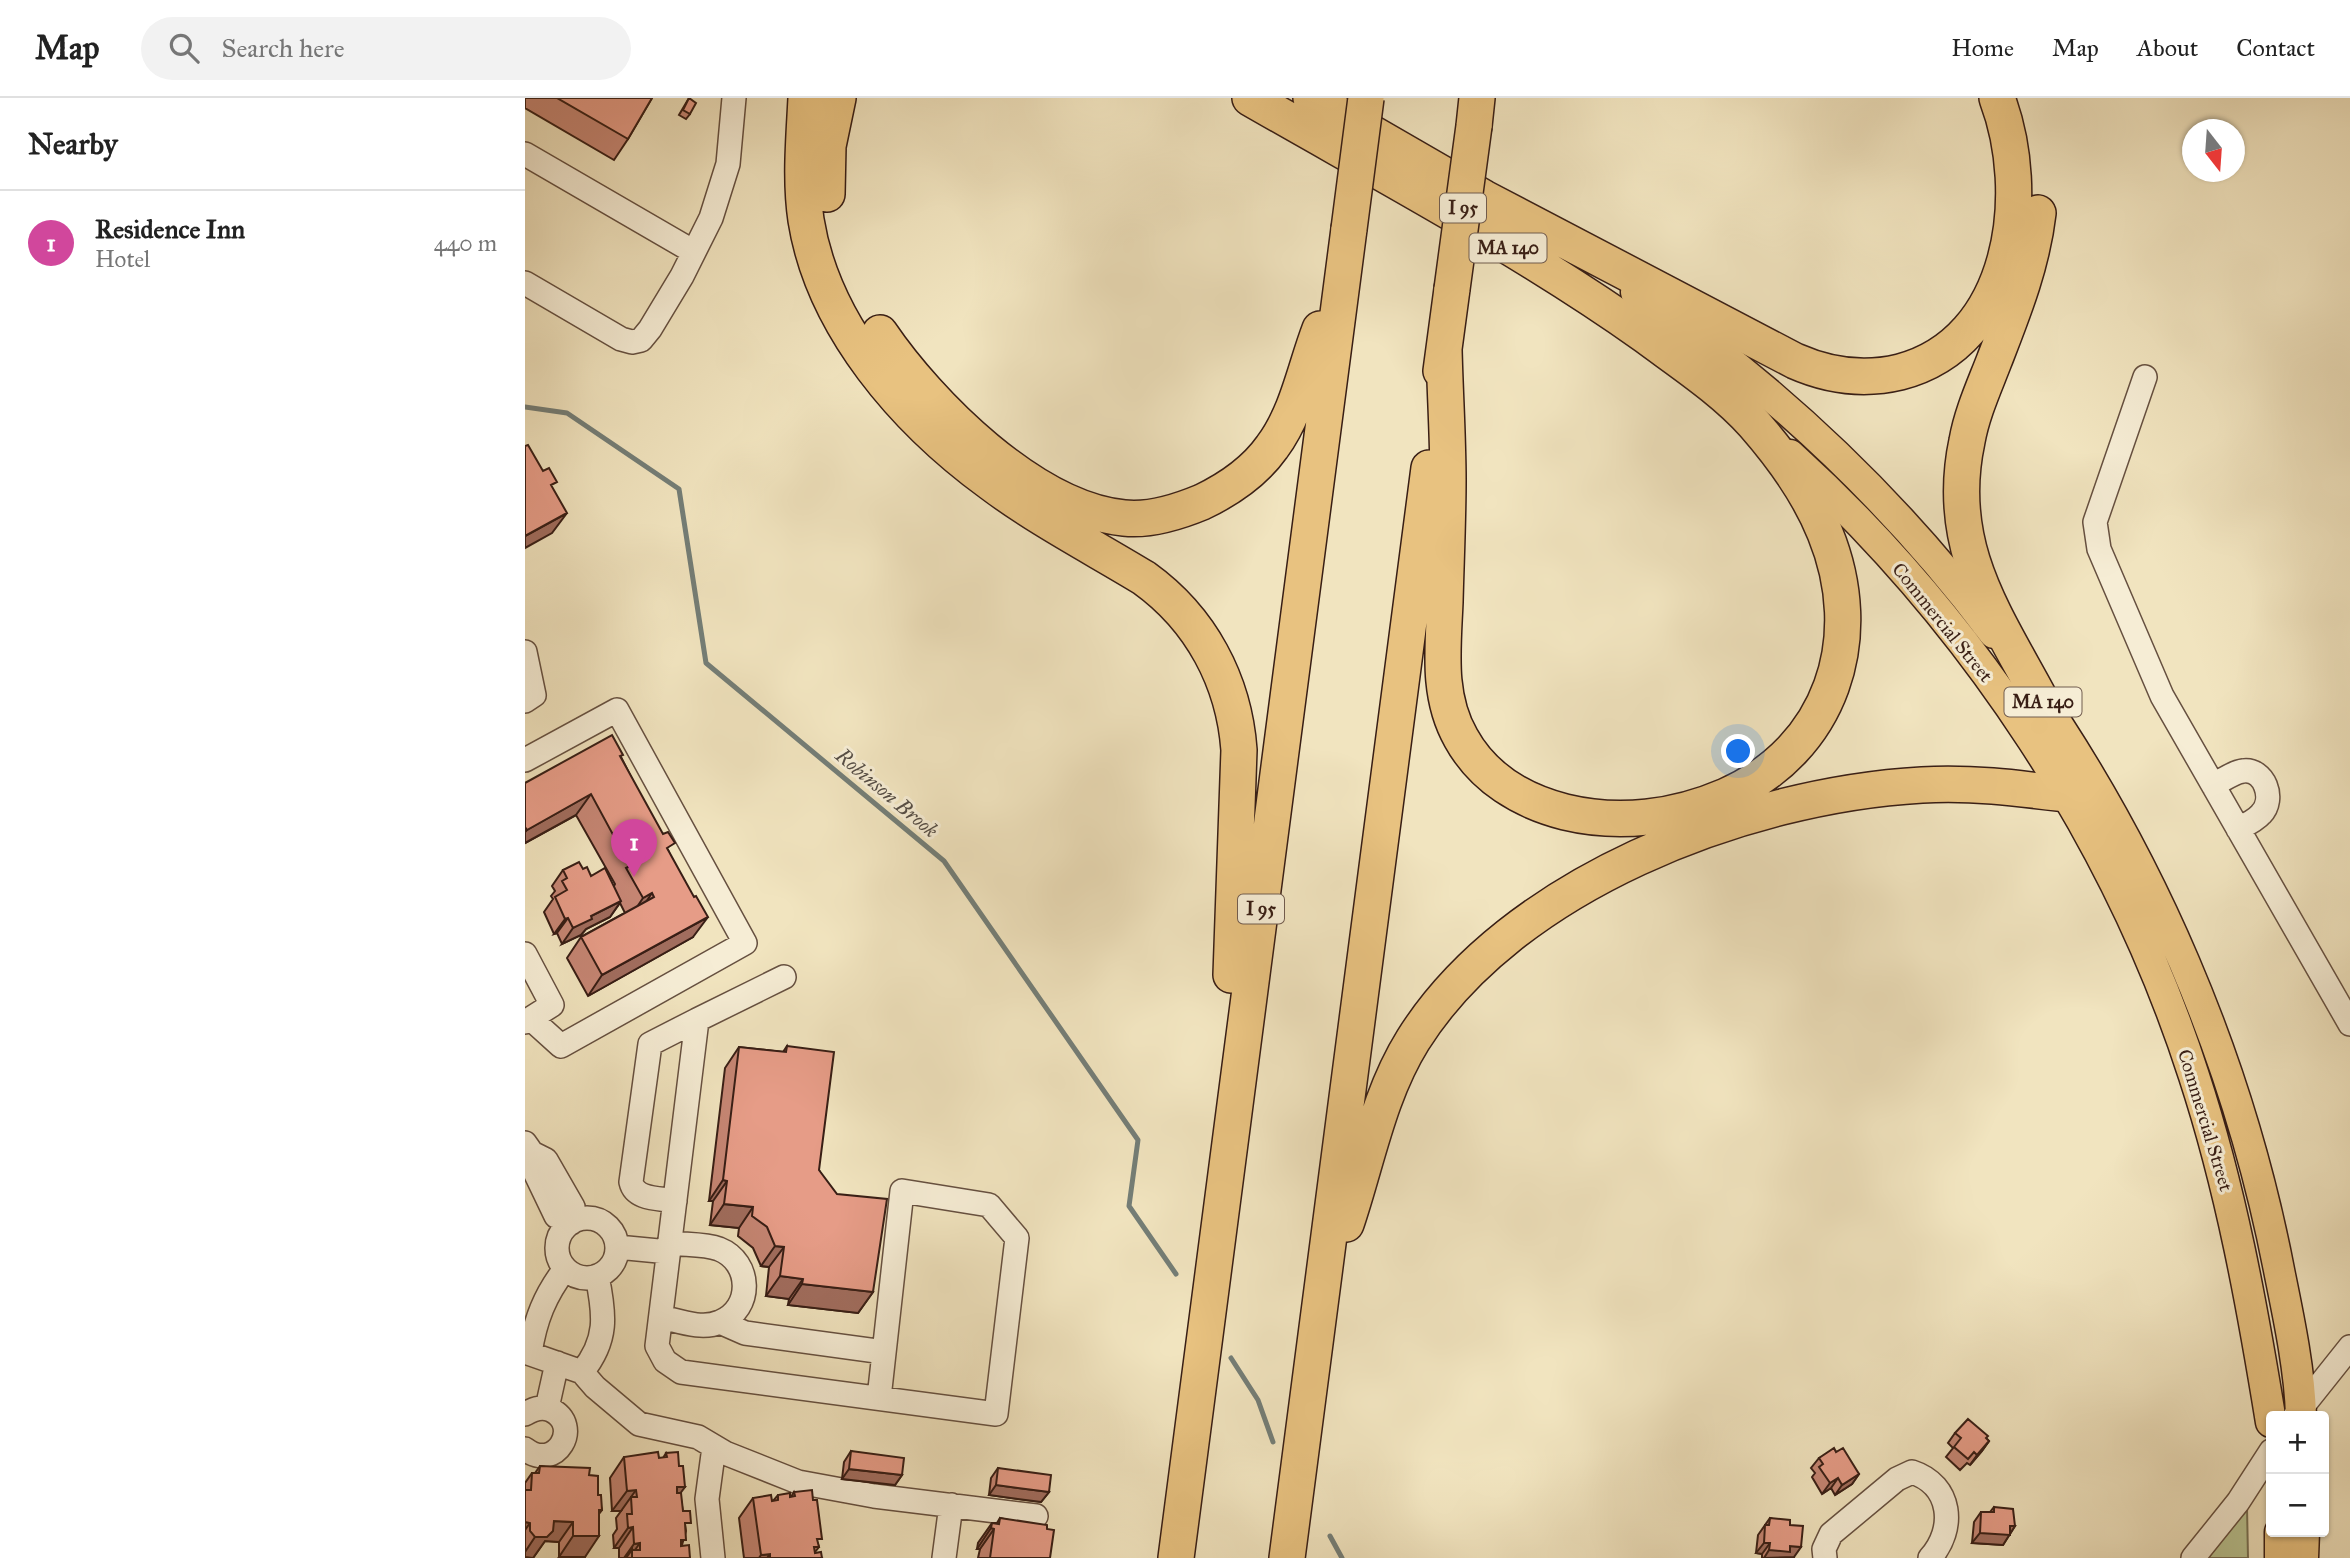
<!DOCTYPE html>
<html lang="en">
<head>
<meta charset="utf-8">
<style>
  :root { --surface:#fff; --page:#f2f2f2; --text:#222; --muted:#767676; --line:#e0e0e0; --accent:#111827 }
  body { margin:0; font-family:"IM FELL Great Primer",serif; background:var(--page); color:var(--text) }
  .controls { position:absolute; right:21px; bottom:21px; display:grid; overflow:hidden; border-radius:7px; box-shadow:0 2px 5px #0004 }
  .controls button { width:63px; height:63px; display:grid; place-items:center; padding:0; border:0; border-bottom:2px solid var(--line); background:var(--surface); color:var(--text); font:35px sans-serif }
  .compass { position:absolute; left:1657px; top:21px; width:63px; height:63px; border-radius:50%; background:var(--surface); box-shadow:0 2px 5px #0004; rotate:163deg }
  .you { position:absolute; left:1214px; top:654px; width:24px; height:24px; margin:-18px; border:5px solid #fff; border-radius:50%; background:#1a73e8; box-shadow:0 0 0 10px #1a73e833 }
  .badge { display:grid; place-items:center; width:46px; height:46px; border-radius:50%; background:var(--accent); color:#fff; font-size:23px; font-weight:700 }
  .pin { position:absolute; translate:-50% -58px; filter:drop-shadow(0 2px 4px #0008) }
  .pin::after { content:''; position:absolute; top:37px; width:24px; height:21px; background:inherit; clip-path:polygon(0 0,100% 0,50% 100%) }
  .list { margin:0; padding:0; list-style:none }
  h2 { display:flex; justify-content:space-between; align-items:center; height:91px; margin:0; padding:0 28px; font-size:30px }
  h2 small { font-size:23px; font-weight:400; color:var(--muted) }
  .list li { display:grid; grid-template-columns:46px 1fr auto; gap:21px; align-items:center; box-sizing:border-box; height:105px; padding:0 28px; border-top:2px solid var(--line) }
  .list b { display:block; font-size:26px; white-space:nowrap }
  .list p { margin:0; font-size:23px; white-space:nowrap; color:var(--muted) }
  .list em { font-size:23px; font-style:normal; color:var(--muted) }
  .icon { flex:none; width:38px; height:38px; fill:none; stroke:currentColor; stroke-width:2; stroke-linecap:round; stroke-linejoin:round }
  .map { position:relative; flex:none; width:1825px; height:1460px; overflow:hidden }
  header { display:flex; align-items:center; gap:42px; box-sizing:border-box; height:98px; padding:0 35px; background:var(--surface); border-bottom:2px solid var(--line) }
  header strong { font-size:33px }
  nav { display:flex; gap:38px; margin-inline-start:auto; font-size:24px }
  .search { width:490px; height:63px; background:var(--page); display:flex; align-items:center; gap:18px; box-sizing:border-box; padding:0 24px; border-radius:38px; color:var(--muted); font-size:26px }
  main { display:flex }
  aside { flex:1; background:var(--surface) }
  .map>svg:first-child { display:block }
  .green { fill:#b9c492; stroke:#787154; stroke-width:2 }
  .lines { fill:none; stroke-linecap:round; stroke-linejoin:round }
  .stream { stroke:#747e77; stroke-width:5 }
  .minor-casing { stroke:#665040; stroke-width:26 }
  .major-casing { stroke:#381e15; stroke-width:33 }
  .highway-casing { stroke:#381e15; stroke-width:38 }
  .minor { stroke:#f6edd5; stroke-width:23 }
  .major { stroke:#e8c280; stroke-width:30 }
  .highway { stroke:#e8c280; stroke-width:35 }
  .highway-bridge-casing { stroke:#381e15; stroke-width:38; stroke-linecap:butt }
  .highway-bridge { stroke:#e8c280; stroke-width:35 }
  .wall { fill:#c68674; stroke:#381e15; stroke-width:2 }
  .shaded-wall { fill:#a16d5e; stroke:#381e15; stroke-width:2 }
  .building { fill:#e69c87; stroke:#381e15; stroke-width:2 }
  .labels { text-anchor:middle; stroke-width:6; stroke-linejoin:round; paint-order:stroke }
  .shield { fill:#f6edd5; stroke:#715c4f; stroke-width:2 }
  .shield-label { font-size:18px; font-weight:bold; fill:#381e15 }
  .street-label { font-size:19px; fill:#381e15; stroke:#f6edd5 }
  .water-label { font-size:21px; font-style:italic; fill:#564e46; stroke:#f6edd5 }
</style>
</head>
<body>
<header>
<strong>Map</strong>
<div class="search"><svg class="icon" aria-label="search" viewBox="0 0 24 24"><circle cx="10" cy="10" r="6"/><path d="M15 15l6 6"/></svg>Search here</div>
<nav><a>Home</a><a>Map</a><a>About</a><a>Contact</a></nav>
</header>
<main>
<aside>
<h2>Nearby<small></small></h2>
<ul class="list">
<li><span class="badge" style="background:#d1479c">1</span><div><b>Residence Inn</b><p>Hotel</p></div><em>440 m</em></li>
</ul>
</aside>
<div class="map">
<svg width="1825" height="1460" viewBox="0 0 1825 1460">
  <rect width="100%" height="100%" fill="#f1e4bf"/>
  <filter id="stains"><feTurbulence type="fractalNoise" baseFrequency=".00286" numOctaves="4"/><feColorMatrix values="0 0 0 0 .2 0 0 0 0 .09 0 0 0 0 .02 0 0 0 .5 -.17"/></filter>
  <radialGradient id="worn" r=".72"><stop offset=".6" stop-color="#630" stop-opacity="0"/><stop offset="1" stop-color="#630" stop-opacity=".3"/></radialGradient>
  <!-- green -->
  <path class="green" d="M1722,1409L1723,1460H1683Z"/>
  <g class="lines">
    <!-- stream -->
    <path class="stream" d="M0,309L42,315L154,391L181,565L419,763L613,1042L604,1108L651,1176
      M706,1260L733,1302L748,1344
      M805,1438L817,1460"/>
    <!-- minor casing -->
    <g class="minor-casing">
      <path id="minor" d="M0,56L169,154
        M0,185L96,241L107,244L116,242L125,231L157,178L186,120L203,66L209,0
        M1620,279L1570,424L1574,451L1637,598L1825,926
        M0,554L9,597L0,603
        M0,662L92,612L220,845L36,948L6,921
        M1688,687C1697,683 1708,674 1718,673C1739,670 1751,701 1736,716C1731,722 1721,727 1713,731
        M0,856L27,907L0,924
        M259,879L172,922L132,1248L140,1263L156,1274L471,1316L492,1140L464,1107L377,1093L354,1300
        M0,1045L7,1055L21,1062L48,1109L43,1120
        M7,1055V1068L31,1118L43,1120L46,1125
        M150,1103C134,1100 110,1102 106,1084L125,946L172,922
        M32 1150a30 30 0 1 1 60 0a30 30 0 1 1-60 0Z
        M92,1149L144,1154
        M136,1219C154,1223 177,1232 195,1224C228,1211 227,1164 194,1151C180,1146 161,1147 145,1145
        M195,1224L220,1235L359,1254
        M0,1254L57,1274L70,1289L114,1326L173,1339L200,1355L273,1384L349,1398L511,1418
        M5,1255C10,1222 20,1197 40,1171
        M57,1274C83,1242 80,1217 72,1178
        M22,1310L32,1265
        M0,1316C8,1311 17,1308 26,1312C58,1327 31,1375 0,1351
        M1770,1318L1825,1249
        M188,1460L182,1401L189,1349
        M419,1460L426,1407
        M1300,1460L1299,1451L1306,1436L1372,1381L1387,1374C1427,1387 1431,1431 1405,1460
        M1668,1460L1713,1404L1746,1353"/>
    </g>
    <!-- major casing -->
    <g class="major-casing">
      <path id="major" d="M1111,194C1247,288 1370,403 1469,535
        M1265,357C1448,523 1593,742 1669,978C1706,1091 1727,1207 1746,1324
        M1500,578C1626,758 1714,962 1755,1177C1764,1221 1775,1274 1776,1318
        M1755,1460V1434
        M1778,1460L1779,1434"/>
    </g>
    <!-- highway casing -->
    <g class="highway-casing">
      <path id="highway" d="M281,0C279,41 275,81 281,122C298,229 381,323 466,385C514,421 568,449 619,480C676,521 709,583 714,652L706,877
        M725,0C857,76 997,150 1121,238C1156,264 1200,293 1229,326C1257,358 1284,395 1300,435C1343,540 1307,651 1201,698C1150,720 1094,727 1040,714C997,703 958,680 936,640C912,598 918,551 920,504C921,463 923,423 923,382C923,339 920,295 919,251
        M786,0L959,100L1270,263C1304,278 1338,283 1375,274C1490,244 1508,95 1472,0
        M949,28L952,0
        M302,96L303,48L313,0
        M1513,115C1507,167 1488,214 1469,263C1459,289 1447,315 1442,343C1420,446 1467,512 1513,597
        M355,235C404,307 508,411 599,420C625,423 653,414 677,404C704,391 730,373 747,349C773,314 780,270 795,231
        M916,273L927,191
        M821,1126C842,1064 853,998 888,942C986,786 1219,697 1397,687C1445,684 1492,690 1540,696
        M651,1460L824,131
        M762,1460L904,370"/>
    </g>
    <!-- minor -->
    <use href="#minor" class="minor"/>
    <!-- major -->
    <use href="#major" class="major"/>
    <!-- highway -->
    <use href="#highway" class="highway"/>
    <!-- highway-bridge casing -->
    <g class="highway-bridge-casing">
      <path id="highway-bridge" d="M824,131L841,0
        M927,191L949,28"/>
    </g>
    <!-- highway-bridge -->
    <use href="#highway-bridge" class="highway-bridge"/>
  </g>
  <!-- wall -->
  <path class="wall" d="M0,0H127L103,41L89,62L0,10Z
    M164,0L165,16L161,21L154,17Z
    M96,659L144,754L168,839L63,898L42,860L56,839L100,815L95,805L85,819L61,831L56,837L37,846L32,835L29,836L19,814L28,801L26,798L30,793L27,788L38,772L58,771L66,778L89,788L90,786L51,717L0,745V685Z
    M262,948L294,1072L348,1194L333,1215L263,1207L264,1201L241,1198L244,1169L236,1168L228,1150L213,1138L214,1130L185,1127L188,1103H184L200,970L214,949L258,954Z
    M1430,1335L1461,1340L1464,1343L1457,1353L1445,1367L1442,1365L1435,1372L1421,1359L1428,1350L1423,1345Z
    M326,1353L377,1377L370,1387L317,1381L319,1364Z
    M1311,1354L1334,1376L1327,1386L1310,1397L1306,1390L1297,1396L1287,1379L1290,1375L1286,1370L1294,1360Z
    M141,1355L155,1395L161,1433L157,1447L165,1460H94V1450H89L88,1437L92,1431L91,1420L96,1413H87L85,1380L99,1359L138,1360Z
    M15,1368L64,1377L73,1397L77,1412L74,1416L60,1459H34V1444L20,1443L8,1460L0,1459V1385L7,1375H10Z
    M473,1370L524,1394L516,1404L464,1397L466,1380Z
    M269,1394L293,1446L294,1449L290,1454L297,1460H219L214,1420L228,1400L248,1403L253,1397L266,1399Z
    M1469,1409L1490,1428L1478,1447L1447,1445L1449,1424L1456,1414H1465Z
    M475,1420L522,1431L525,1460H453L455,1451H452L453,1445L467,1425H472Z
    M1245,1420L1265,1427L1269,1459L1237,1460V1456L1231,1455L1233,1437Z"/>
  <!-- shaded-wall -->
  <path class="shaded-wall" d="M42,415L27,435L0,450V438Z
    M66,696L51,717L0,745V734L2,732Z
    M127,795L113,816L104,821L118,800Z
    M96,803L85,819L61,831L56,837L37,846L48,830L66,818Z
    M183,819L168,839L63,898L77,877Z
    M43,820L32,835L29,836L40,821Z
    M198,1082L202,1083L188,1103H184Z
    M199,1106L228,1109L214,1130L185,1127Z
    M250,1148L259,1149L244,1169L236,1168Z
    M255,1178L278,1181L264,1201L241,1198Z
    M277,1186L348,1194L333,1215L263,1207Z
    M1464,1343L1457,1353L1445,1367L1452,1357Z
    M324,1371L377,1377L370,1387L317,1381Z
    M1334,1376L1327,1386L1310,1397L1317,1387Z
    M1313,1380L1306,1390L1297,1396L1305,1385Z
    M471,1387L524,1394L516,1404L464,1397Z
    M152,1389H160L145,1409Z
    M111,1392L96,1413H87L102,1393Z
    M29,1423L48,1424L34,1444L20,1443L8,1460L0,1459V1454L10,1439Z
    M0,1424L5,1425L0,1432Z
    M1485,1428H1490L1478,1447L1447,1445L1455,1435Z
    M108,1429L94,1450H89L103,1430Z
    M466,1430L469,1431L455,1451H452Z
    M48,1438H74L60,1459H34Z
    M115,1445L107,1456V1452L101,1460H99L109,1446Z
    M1239,1445H1245L1237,1456L1231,1455Z
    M1265,1448L1276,1449L1269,1459L1239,1460L1244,1452Z
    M245,1456L242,1460H234L236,1457Z"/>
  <!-- building -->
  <path class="building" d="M32,0H127L103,41Z
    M164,0L171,5L165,16L158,12Z
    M3,347L18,373L24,370L32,384L26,387L42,415L0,438V348Z
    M87,637L98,657L95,658L138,736L143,734L150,745L142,750L169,799L171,798L183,819L77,877L56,839L129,799L127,795L118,800L101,770L105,768L66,696L2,732L0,729V685Z
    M54,764L58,771L62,769L66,778L80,770L96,803L66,818L67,821L48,830L43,820L40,821L30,799L42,792L37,783L42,780L38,772Z
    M262,948L309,954L294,1072L312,1096L362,1101L348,1194L277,1186L278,1181L255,1178L259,1149L250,1148L242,1129L227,1118L228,1109L199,1106L202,1083L198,1082L214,949L261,954Z
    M1443,1321L1463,1338L1461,1340L1464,1343L1452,1357L1449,1354L1443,1361L1429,1349L1436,1340L1430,1335Z
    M1309,1350L1311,1354L1318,1350L1334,1376L1317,1387L1313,1380L1305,1385L1294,1369L1298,1366L1294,1360Z
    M326,1353L379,1360L377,1377L324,1371Z
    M133,1354L134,1360L142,1359L141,1355L153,1354L154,1368H158L160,1389H152V1395H156L158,1413H165L166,1425H160L161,1442H156V1448L164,1447L165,1460H107V1452H115V1445L109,1446L108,1429L103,1430L102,1416H107L106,1399H112L111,1392L102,1393L99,1359Z
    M15,1368L65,1370L64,1377L73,1378V1397H76L77,1412H74V1438H48V1424L29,1423L28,1433L22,1439H10L5,1433V1425L0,1424V1392H6L7,1375H14Z
    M473,1370L526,1377L524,1394L471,1387Z
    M287,1392L288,1402H292L297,1441H292L294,1449H289L290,1455L296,1454L297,1460H245V1456L236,1457L228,1400L246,1397L247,1403L253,1402V1397L265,1395V1399L270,1398L269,1394Z
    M1469,1409L1488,1411L1490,1428H1485V1437L1455,1435L1456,1414H1469Z
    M475,1420L522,1427V1431L529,1432L525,1460H465L469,1431L466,1430L467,1425L474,1426Z
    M1245,1420L1265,1422V1427L1278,1428L1276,1449L1265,1448V1454L1244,1452L1245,1445H1239L1240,1427H1244Z"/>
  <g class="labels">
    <!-- shield labels -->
    <g class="shield">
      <rect x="915" y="95.5" width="46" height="29" rx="5"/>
      <rect x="944.5" y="135.5" width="77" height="29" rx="5"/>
      <rect x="1479.5" y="589.5" width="77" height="29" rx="5"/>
      <rect x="713" y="796.5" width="46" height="29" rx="5"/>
    </g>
    <g class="shield-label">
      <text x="938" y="116">I 95</text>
      <text x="983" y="156">MA 140</text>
      <text x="1518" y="610">MA 140</text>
      <text x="736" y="817">I 95</text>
    </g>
    <!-- street labels -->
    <g class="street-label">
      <text transform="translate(1418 524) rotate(51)" y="7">Commercial Street</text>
      <text transform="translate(1681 1022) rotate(73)" y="7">Commercial Street</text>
    </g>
    <!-- water labels -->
    <g class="water-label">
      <text transform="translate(362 695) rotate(40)" y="7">Robinson Brook</text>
    </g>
  </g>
  <rect width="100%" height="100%" filter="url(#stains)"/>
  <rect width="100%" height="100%" fill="url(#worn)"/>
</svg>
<div class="controls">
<button>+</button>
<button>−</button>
</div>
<svg class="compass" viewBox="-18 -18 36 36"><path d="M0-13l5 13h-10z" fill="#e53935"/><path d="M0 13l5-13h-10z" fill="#767676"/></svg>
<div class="you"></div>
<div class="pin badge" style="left:109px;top:779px;background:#d1479c">1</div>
</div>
</main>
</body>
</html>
